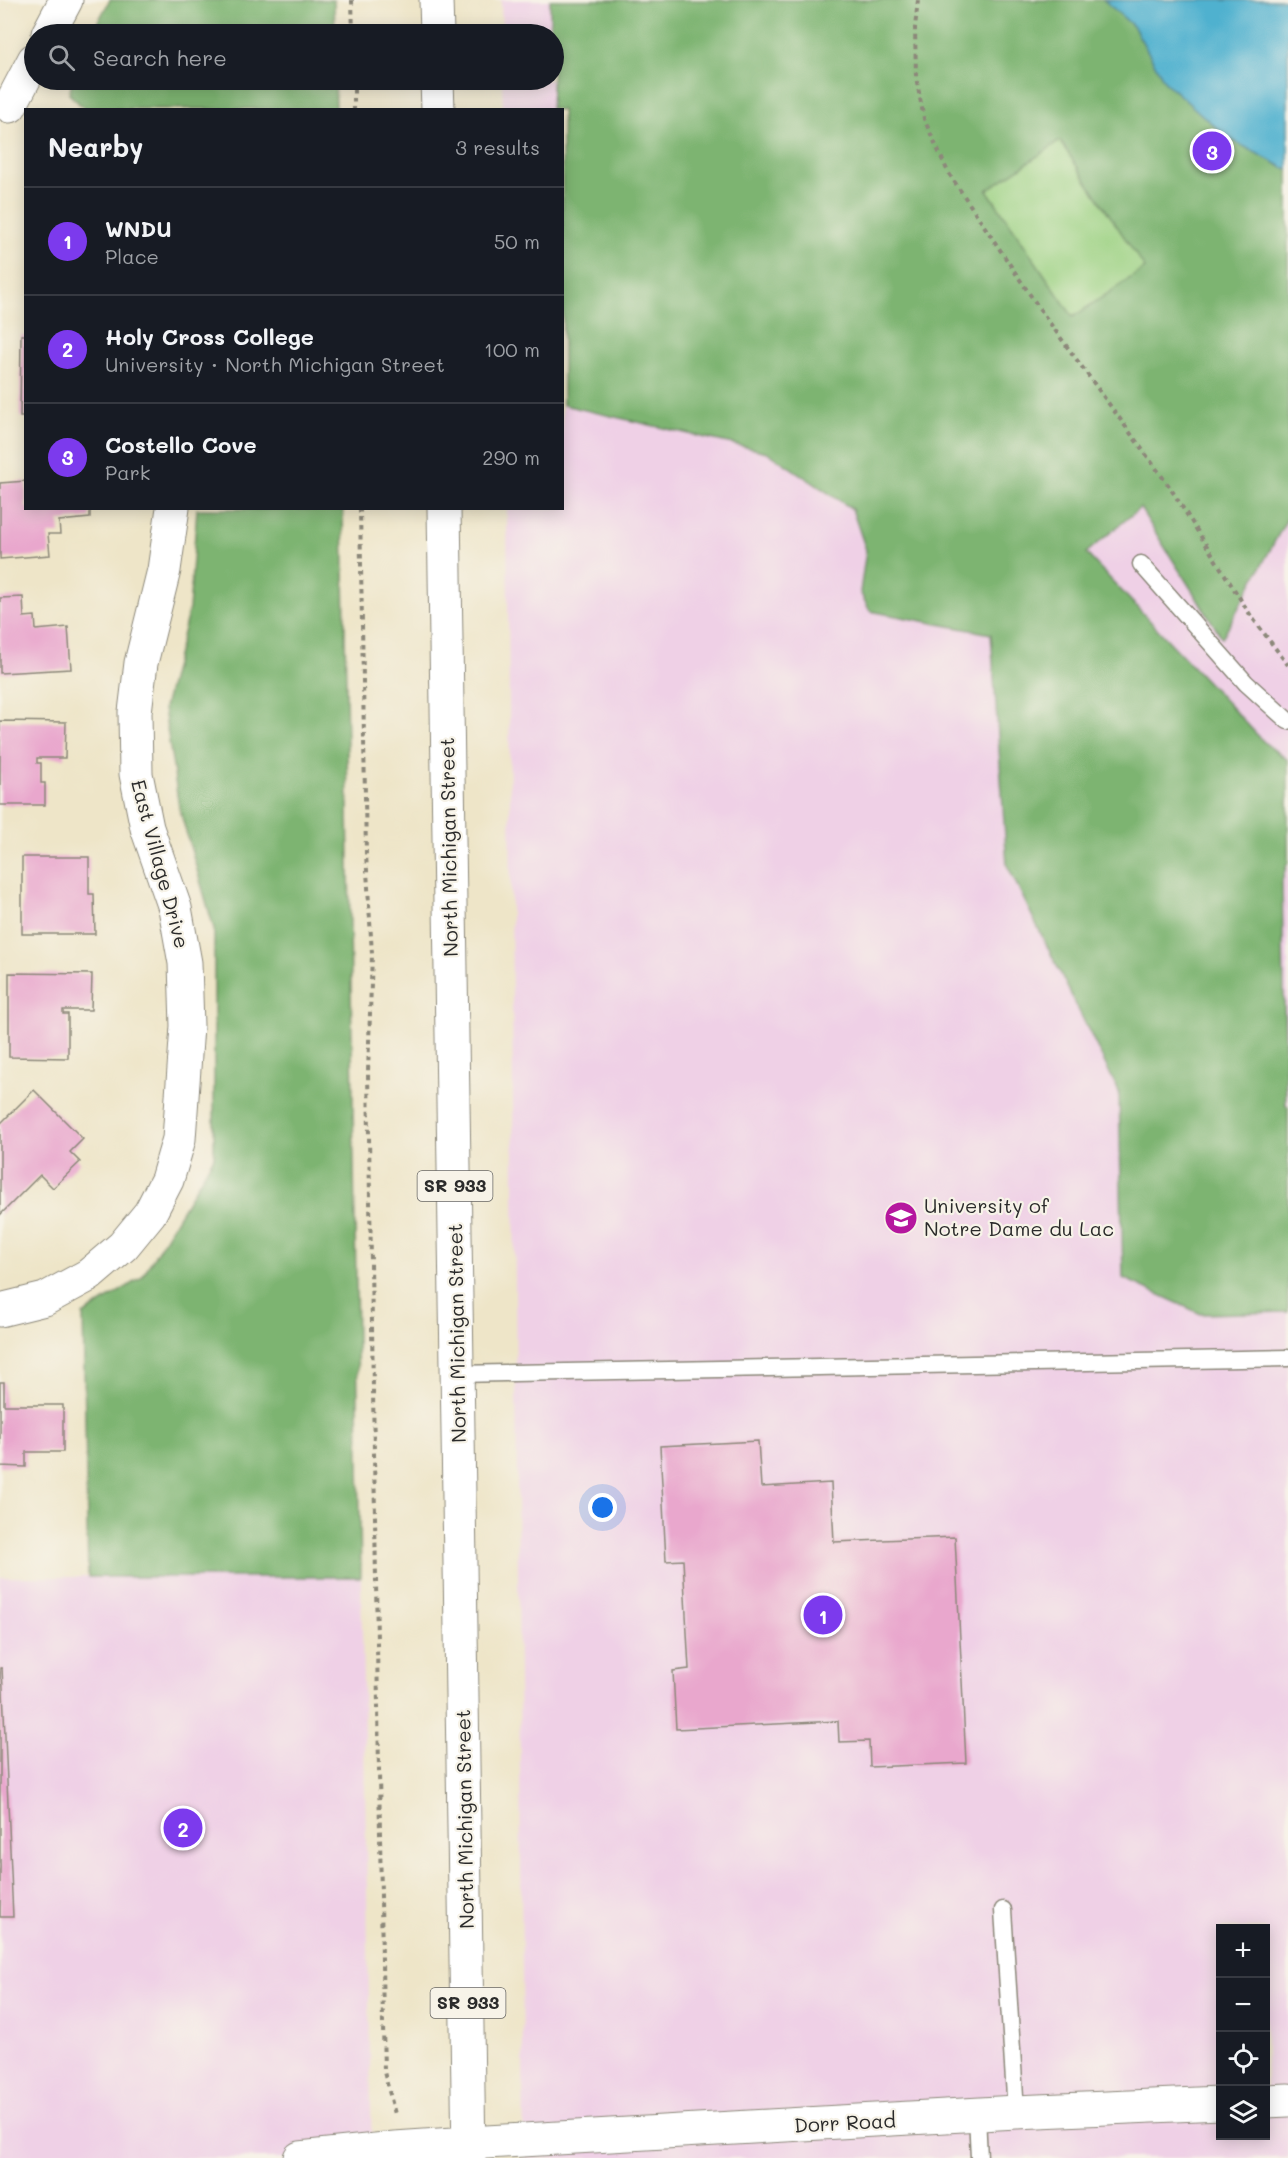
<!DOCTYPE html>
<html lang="en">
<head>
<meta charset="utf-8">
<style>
  :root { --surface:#171b24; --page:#242831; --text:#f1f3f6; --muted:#9ea1a6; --line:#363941; --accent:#7c3aed }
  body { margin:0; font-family:Mali,sans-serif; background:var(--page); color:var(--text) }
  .controls { position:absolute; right:18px; bottom:18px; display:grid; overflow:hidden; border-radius:0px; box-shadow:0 3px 15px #0003 }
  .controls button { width:54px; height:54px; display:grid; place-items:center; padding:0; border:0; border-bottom:2px solid var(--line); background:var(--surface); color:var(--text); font:30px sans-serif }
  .you { position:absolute; left:603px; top:1508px; width:21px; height:21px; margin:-15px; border:4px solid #fff; border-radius:50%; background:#1a73e8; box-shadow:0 0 0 9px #1a73e833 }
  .badge { display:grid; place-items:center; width:39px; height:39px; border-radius:50%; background:var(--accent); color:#fff; font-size:20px; font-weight:700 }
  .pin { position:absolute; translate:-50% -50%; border:3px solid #fff; box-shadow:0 2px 6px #0006 }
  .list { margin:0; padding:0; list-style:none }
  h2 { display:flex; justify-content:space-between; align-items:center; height:78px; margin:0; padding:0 24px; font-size:26px }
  h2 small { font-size:20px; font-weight:400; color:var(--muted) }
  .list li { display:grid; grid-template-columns:39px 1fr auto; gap:18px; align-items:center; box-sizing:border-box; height:108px; padding:0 24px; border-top:2px solid var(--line) }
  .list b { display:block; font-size:22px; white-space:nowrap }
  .list p { margin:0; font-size:20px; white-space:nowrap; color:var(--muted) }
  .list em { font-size:20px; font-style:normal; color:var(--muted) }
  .icon { flex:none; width:33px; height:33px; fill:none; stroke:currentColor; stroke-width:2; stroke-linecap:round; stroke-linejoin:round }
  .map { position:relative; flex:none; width:1288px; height:2158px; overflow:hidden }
  .search { position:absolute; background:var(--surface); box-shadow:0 3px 15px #0003; left:24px; top:24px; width:540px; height:66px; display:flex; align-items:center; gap:15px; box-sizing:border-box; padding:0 21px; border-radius:33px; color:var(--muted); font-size:22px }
  .panel { position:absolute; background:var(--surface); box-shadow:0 3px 15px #0003; left:24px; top:108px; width:540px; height:402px; border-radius:0px }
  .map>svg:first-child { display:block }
  .built { fill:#efd0e6; fill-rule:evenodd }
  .green { fill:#9cd283; stroke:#647e57; stroke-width:1.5 }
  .forest { fill:#7db471; stroke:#54704e; stroke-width:1.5; fill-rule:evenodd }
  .water { fill:#50b1cf; stroke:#3e6e7d; stroke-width:1.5 }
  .building { fill:#e9a7cd }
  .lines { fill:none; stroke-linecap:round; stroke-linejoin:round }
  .service-casing { stroke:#8c887a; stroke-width:19 }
  .minor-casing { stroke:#8c887a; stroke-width:35 }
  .primary-casing { stroke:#8c887a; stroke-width:35 }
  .path { stroke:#8c887a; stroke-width:4; stroke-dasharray:4.5 4.5; stroke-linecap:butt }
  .service { stroke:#fff; stroke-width:16 }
  .minor { stroke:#fff; stroke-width:33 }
  .primary { stroke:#fff; stroke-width:33 }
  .labels { text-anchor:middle; stroke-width:4.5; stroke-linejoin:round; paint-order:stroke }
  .shield { fill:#f7f3e8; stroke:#686764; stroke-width:1.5 }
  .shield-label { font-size:18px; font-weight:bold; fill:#2b2b2b }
  .street-label { font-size:20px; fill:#2b2b2b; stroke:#f7f3e8 }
  .poi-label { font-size:20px; fill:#2b2b2b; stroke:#f7f3e8; text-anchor:start }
</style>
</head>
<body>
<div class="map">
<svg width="1288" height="2158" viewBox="0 0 1288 2158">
  <rect width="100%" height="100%" fill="#f7f3e8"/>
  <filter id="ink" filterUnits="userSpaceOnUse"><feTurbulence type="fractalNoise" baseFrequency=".0167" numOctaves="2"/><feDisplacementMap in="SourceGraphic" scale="12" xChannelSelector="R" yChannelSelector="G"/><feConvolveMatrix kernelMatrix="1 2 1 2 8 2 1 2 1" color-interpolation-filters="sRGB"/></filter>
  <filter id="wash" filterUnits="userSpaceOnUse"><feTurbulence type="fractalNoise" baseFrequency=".008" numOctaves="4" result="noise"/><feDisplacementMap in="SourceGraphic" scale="24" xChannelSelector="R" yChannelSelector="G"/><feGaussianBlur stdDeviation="1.35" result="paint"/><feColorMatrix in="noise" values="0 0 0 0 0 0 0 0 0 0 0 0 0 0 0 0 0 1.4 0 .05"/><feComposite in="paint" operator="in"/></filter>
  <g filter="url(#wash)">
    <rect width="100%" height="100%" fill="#eee5c8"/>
    <!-- built -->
    <path class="built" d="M501,0H1288V2158H524L507,509L562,508V110L503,109L502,80H554V34H502ZM1220,1928H1266V2136H1220Z
      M0,1577H361L372,2158H0Z"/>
    <!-- green -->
    <path class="green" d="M1060,141L1146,268L1073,317L987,190Z"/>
    <!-- forest -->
    <path class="forest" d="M110,0H334L335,34H91Z
      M550,0H1104L1134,27L1165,82L1228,138L1288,170V517L1222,638L1140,508L1086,553L1265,743L1288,760V861L1282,881L1286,1106H1288V1312L1201,1314L1123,1278L1119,1092L1007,865L991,634L870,611L860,592L866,550L852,509L767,452L563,405L562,110L551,109L554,34H550ZM1060,141L1145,268L1073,317L987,190Z
      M73,80H335L336,109H85L69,94Z
      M197,509H343L361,1577H88L83,1315L142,1277L214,1157V929L179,807L164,708L189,609Z"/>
    <!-- water -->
    <path class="water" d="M1104,0H1288V170L1228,138L1165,82L1134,27Z"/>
    <g id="blocks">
      <!-- building -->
      <path class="building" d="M21,335H26V417H20Z
        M26,481V508H90V518L59,521L60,534H48L50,555L0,559V483Z
        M23,597L24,617L35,616L36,630L68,627L71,669L0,673V598Z
        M0,721L66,722L65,758H37V763H41V783H45V805H0Z
        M22,857H89V894H94L95,934H22Z
        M9,973L92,974L91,1010H63V1014H68V1058L9,1057Z
        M34,1090L83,1139L70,1152L80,1162L53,1188L40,1175L0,1215V1124Z
        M0,1382H4V1405H63V1452H26V1467L0,1466Z
        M758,1441L761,1487L831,1483L834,1542L955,1537L966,1763L870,1767L869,1741L839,1742L838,1721L676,1729L673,1671L689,1669L683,1560L666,1561L660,1446Z
        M0,1668H2L13,1917H0Z"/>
    </g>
  </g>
  <g filter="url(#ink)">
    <use href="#blocks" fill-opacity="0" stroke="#8c887a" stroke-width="1.5"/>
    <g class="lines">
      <!-- service casing -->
      <g class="service-casing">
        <path id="service" d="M1141,564L1246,683L1288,721
          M458,1374L1288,1358
          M1003,1910L1016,2112
          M977,2115L979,2158"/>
      </g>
      <!-- minor casing -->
      <g class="minor-casing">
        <path id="minor" d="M48,34L66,0
          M10,106L34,60
          M0,1310L45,1299L89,1275L123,1246L150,1213L167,1180L179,1139L187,1026L185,963L175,908L147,828L136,774L135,712L141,663L164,570L173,508
          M1266,2101L1288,2100
          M300,2158L395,2148L469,2143L1016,2112L1220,2103"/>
      </g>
      <!-- primary casing -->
      <g class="primary-casing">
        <path id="primary" d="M436,0L437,34
          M437,80L438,110
          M444,508L469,2158"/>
      </g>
      <!-- path -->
      <path class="path" d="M352,0L353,34
        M918,0L915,27L916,77L924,119L948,172L1041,311L1169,486L1251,616L1288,665
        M354,80V110
        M360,508L366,854L372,954L368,1072L383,2025L384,2072L395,2114"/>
      <!-- service -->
      <use href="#service" class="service"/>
      <!-- minor -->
      <use href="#minor" class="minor"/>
      <!-- primary -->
      <use href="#primary" class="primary"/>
    </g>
  </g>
  <!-- icons -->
  <defs>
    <g id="university-disc" transform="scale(1.725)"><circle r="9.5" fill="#b5179e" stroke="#f7f3e8"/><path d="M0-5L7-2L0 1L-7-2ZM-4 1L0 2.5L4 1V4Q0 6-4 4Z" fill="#fff"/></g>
  </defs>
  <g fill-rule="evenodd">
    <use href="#university-disc" x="901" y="1218"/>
  </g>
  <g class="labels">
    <!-- shield labels -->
    <g class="shield">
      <rect x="417.5" y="1171" width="75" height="30" rx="4.5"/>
      <rect x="430.5" y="1988" width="75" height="30" rx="4.5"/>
    </g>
    <g class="shield-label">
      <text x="455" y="1192">SR 933</text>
      <text x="468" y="2009">SR 933</text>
    </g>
    <!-- street labels -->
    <g class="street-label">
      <text transform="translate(449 847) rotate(-91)" y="7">North Michigan Street</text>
      <text transform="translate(160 864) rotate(75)" y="7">East Village Drive</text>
      <text transform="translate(457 1333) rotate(-91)" y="7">North Michigan Street</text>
      <text transform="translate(465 1819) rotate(-91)" y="7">North Michigan Street</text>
      <text transform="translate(845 2123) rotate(-3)" y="7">Dorr Road</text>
    </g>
    <!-- poi labels -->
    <g class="poi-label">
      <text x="924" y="1213">University of<tspan x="924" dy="23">Notre Dame du Lac</tspan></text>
    </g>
  </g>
</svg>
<div class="controls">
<button>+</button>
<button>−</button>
<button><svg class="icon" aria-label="locate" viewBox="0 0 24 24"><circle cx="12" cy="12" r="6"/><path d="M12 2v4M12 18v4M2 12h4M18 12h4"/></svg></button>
<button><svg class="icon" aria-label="layers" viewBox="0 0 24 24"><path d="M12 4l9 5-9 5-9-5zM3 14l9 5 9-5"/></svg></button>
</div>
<div class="you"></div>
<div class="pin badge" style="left:823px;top:1615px">1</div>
<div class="pin badge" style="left:183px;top:1828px">2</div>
<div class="pin badge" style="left:1212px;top:151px">3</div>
<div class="search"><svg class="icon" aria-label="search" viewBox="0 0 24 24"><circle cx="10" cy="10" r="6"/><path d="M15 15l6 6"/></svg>Search here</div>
<section class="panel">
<h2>Nearby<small>3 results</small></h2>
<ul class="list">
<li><span class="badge">1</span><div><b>WNDU</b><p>Place</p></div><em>50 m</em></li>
<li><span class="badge">2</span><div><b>Holy Cross College</b><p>University · North Michigan Street</p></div><em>100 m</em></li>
<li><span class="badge">3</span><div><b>Costello Cove</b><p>Park</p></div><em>290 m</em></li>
</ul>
</section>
</div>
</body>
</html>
